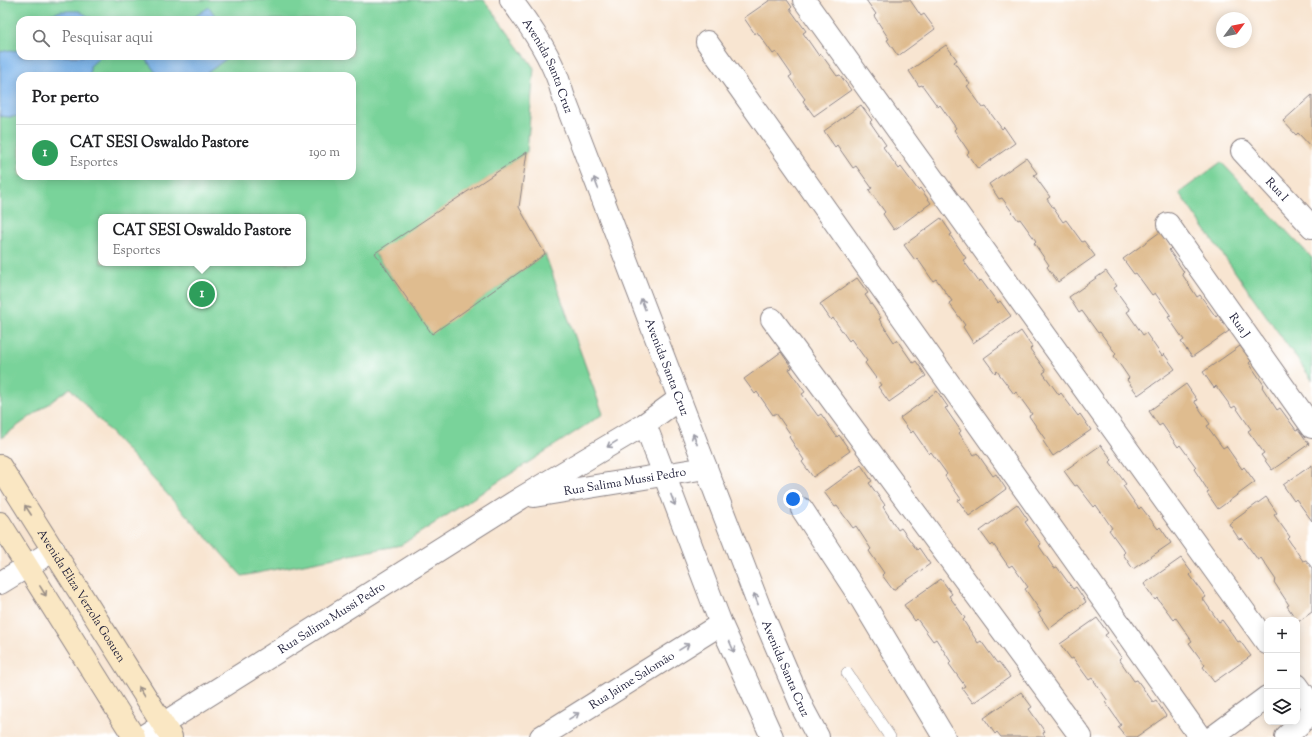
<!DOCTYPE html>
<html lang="pt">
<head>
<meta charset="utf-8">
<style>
  :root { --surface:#fff; --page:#f2f2f2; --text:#202124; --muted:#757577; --line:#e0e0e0; --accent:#c8321e }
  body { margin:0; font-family:"Sorts Mill Goudy",serif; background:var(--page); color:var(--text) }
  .controls { position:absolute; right:12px; bottom:12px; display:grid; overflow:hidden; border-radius:8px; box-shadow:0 2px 10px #0003 }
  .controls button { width:36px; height:36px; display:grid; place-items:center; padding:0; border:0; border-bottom:1px solid var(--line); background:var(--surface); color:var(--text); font:20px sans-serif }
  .compass { position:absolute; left:1216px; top:12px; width:36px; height:36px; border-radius:50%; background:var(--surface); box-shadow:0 2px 10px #0003; rotate:58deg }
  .you { position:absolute; left:793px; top:499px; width:14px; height:14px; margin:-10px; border:3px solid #fff; border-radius:50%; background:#1a73e8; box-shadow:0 0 0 6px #1a73e833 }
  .badge { display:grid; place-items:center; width:26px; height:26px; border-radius:50%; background:var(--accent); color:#fff; font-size:13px; font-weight:700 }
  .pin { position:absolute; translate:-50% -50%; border:2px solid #fff; box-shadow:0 1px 4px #0006 }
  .popup { position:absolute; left:98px; top:214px; width:208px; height:52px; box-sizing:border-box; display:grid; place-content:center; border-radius:8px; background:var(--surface); filter:drop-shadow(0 1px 3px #0005); font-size:13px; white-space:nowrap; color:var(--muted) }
  .popup b { font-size:15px; color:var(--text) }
  .popup::after { content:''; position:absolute; left:50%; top:100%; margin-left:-8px; border:8px solid transparent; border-top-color:var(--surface) }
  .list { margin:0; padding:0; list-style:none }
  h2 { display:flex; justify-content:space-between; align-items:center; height:52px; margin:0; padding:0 16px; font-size:17px }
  h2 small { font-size:13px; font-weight:400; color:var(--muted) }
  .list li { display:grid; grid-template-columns:26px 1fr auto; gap:12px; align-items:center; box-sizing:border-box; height:56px; padding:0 16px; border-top:1px solid var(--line) }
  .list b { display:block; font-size:15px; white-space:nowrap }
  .list p { margin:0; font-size:13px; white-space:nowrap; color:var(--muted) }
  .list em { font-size:13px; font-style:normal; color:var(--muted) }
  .icon { flex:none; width:22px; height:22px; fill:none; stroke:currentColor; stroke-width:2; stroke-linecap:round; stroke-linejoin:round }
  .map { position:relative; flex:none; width:1312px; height:737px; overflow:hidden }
  .search { position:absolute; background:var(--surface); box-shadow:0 2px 10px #0003; left:16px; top:16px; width:340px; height:44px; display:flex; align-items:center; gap:10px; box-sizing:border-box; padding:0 14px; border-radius:12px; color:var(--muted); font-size:15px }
  .panel { position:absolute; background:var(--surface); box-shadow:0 2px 10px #0003; left:16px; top:72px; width:340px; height:108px; border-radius:12px }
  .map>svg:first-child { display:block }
  .green { fill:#79d39a; stroke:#4e7a6a; fill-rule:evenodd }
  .water { fill:#7ab4eb; stroke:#4e6b93 }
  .building { fill:#dfbc8f }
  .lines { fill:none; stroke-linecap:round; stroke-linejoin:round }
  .service-casing { stroke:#8d8486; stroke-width:12 }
  .minor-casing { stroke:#8d8486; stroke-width:24 }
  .tertiary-casing { stroke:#8d8486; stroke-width:24 }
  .secondary-casing { stroke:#8d8486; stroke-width:24 }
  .service { stroke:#fff; stroke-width:11 }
  .minor { stroke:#fff; stroke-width:22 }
  .tertiary { stroke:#fff; stroke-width:22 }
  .secondary { stroke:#fae7c3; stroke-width:22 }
  .oneway { stroke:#9c9ca7 }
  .oneway2 { stroke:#998e86 }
  .labels { text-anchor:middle; stroke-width:3; stroke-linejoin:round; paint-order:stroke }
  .street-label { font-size:12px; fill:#22223b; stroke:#fff }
</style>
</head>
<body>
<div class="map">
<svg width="1312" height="737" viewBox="0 0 1312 737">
  <rect width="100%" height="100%" fill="#fff"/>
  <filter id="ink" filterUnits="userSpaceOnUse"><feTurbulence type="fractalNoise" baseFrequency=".025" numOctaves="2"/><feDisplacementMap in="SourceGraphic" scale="8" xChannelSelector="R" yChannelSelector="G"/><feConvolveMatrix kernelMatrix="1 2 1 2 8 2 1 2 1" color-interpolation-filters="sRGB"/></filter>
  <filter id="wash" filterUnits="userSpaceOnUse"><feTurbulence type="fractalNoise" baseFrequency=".012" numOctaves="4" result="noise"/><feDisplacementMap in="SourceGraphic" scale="16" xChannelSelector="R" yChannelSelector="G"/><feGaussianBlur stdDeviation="0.9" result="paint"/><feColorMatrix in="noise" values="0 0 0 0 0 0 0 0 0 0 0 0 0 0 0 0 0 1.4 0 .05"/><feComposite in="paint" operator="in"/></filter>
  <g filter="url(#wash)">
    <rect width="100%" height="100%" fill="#f8e5d1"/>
    <!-- green -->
    <path class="green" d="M0,0H484L534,68L527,152L375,254L432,333L545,254L603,414L401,545L242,576L70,388L1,438ZM20,20H352V56H20ZM20,76H352V176H20ZM101,217H303V263H101Z
      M1221,162L1312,258V380L1179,193Z"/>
    <!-- water -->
    <path class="water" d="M209,7L218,20H190Z
      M61,11H79L95,20H43L45,16Z
      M10,50L20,51V56H99L98,59L90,66V76H20V115C14,118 7,117 0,116V52Z
      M144,56H230L203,76H158Z"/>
    <g id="blocks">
      <!-- building -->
      <path class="building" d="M770,0H787L792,7L790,9L806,31L803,33L819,56L821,54L837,76L840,75L851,90L814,116L803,101L805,99L789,77L792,75L776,52L773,54L757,32L755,34L744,18Z
        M866,0H910L921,16L924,14L935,29L898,56L887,40L889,39L874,16L876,14Z
        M946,45L957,60L954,62L970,84L967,86L983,108L986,107L1002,129L1004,127L1015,143L978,169L967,154L969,152L954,130L956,128L940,105L938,107L922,85L919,86L909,71Z
        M1312,95V148L1298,133L1296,135L1283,121Z
        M861,105L872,120L870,122L886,145L883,147L899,169L901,167L918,190L920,188L931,203L894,230L883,214L885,212L869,190L872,188L856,166L853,168L837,145L835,147L824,131Z
        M527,152L519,207L545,254L432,334L375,253Z
        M1026,158L1037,173L1034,175L1050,197L1047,199L1063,222L1066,220L1082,242L1084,241L1095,256L1058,282L1047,267L1049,265L1034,243L1036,241L1020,219L1018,220L1002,198L999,199L989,184Z
        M941,218L952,234L950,235L966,258L963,260L979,282L981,280L998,303L1000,301L1011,316L973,343L963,327L965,325L949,303L952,301L936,279L933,281L917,258L915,260L904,245Z
        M1160,232L1171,248L1169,250L1184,272L1182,274L1197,297L1200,295L1216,317L1218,315L1229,331L1192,357L1181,342L1184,340L1168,317L1171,316L1155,293L1152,295L1136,273L1134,274L1123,259Z
        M1106,271L1117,286L1114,288L1130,310L1127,312L1143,335L1146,333L1162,356L1164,354L1175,369L1138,395L1127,380L1129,378L1114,356L1116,354L1100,332L1098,333L1082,311L1079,313L1069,297Z
        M857,278L868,293L865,295L881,318L879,319L894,342L897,340L913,363L916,361L926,376L889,402L878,387L881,385L865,363L867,361L851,339L849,341L833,318L831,320L820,304Z
        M1021,331L1032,347L1030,349L1046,371L1043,373L1059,395L1061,393L1078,416L1080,414L1091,430L1053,456L1043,441L1045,439L1029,416L1032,414L1016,392L1014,394L997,371L995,373L984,358Z
        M1240,346L1251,361L1249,363L1264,385L1262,387L1277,410L1280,408L1296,430L1298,429L1309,444L1272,470L1261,455L1264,453L1248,431L1251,429L1235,406L1232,408L1216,386L1214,388L1203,372Z
        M781,352L792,368L789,369L805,392L802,394L818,416L821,414L837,437L839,435L850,451L813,477L802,462L804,460L789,437L791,435L776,413L773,415L757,392L755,394L744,379Z
        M1186,384L1197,400L1194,401L1210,424L1207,426L1223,448L1226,446L1242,469L1244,467L1255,482L1218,509L1207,493L1209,492L1194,469L1196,467L1180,445L1178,447L1162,424L1159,426L1149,411Z
        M937,391L948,407L945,408L961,431L959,433L974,455L977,453L993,476L996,474L1006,489L969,516L958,500L961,499L945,476L947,474L931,452L929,454L913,431L911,433L900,418Z
        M1101,445L1112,460L1110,462L1126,484L1123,486L1139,509L1141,507L1158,529L1160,527L1171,543L1133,569L1123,554L1125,552L1109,530L1112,528L1096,505L1094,507L1077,485L1075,486L1064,471Z
        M861,465L872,481L869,483L885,505L883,507L898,530L901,528L917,550L919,548L930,564L893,590L882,575L884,573L869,551L871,549L856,526L853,528L837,506L835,507L824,492Z
        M1312,465V521L1296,499L1294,501L1283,485Z
        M1266,497L1277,513L1274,515L1290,537L1288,539L1303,561L1306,560L1312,568V612L1298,622L1287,606L1289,605L1274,582L1276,580L1261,558L1258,560L1242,538L1239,539L1229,524Z
        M1017,504L1028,520L1025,522L1041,544L1039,546L1054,568L1057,567L1073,589L1076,587L1086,602L1049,629L1038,613L1041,612L1025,589L1028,587L1012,565L1009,567L993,544L991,546L980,531Z
        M1181,558L1192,573L1190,575L1206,597L1203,599L1219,622L1222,620L1238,642L1240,641L1251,656L1214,682L1203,667L1205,665L1189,643L1192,641L1176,618L1174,620L1157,598L1155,600L1144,584Z
        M941,579L952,594L949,596L965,618L963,620L978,643L981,641L997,663L999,662L1010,677L973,703L962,688L965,686L949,664L951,662L936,639L933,641L917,619L915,621L904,605Z
        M1097,618L1108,633L1105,635L1121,657L1119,659L1134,681L1137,680L1153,702L1156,700L1166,716L1136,737H1126L1118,727L1121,725L1105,702L1108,701L1092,678L1089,680L1073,658L1071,659L1060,644Z
        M1021,692L1032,707L1029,709L1045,732L1043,733L1045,737H1001L997,732L995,734L984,718Z"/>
    </g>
  </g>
  <g filter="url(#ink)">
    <use href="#blocks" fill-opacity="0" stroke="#8d8486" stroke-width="1"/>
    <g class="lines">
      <!-- service casing -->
      <g class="service-casing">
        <path id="service" d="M847,673L890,737"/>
      </g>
      <!-- minor casing -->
      <g class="minor-casing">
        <g id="minor">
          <path d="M804,0L1267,643"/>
          <path d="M707,42L1200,737"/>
          <path id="s1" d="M1242,151L1312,227"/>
          <path id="s2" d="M1168,224L1312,427"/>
          <path d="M772,319L1081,737"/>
          <path id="s3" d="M534,496L706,468"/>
          <path d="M802,509L863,602L944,737"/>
          <path d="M0,583L54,550"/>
          <path d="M1297,685L1312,706"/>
          <path id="s4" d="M142,737L521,498L645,424L679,399"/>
          <path id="s5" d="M541,737L721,624"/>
          <path d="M1213,737L1267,697"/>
          <path d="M1286,737L1312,712"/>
        </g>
      </g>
      <!-- tertiary casing -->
      <g class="tertiary-casing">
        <g id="tertiary">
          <path id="s6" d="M511,0C528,23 545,47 556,74C560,83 562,94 566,103L759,606L804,711L818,737"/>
          <path d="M645,424L721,624L772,737"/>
        </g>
      </g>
      <!-- secondary casing -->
      <g class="secondary-casing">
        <g id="secondary">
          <path id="s7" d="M0,466L171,737"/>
          <path d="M0,523L134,737"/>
        </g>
      </g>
      <!-- service -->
      <use href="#service" class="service"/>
      <!-- minor -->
      <use href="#minor" class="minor"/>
      <!-- tertiary -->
      <use href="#tertiary" class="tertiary"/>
      <!-- secondary -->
      <use href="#secondary" class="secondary"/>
    </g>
    <!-- one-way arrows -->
    <defs><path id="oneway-shaft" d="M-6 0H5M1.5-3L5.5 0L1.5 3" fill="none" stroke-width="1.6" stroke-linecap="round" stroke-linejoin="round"/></defs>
    <g class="oneway">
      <use href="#oneway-shaft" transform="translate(596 183) rotate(-111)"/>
      <use href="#oneway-shaft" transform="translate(643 304) rotate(-111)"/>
      <use href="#oneway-shaft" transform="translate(695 439) rotate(-111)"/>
      <use href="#oneway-shaft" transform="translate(612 444) rotate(149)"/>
      <use href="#oneway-shaft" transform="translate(673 500) rotate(69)"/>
      <use href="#oneway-shaft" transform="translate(756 599) rotate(-111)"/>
      <use href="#oneway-shaft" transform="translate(684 647) rotate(-32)"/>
      <use href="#oneway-shaft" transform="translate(732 647) rotate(66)"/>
      <use href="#oneway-shaft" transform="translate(574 716) rotate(-32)"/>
    </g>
    <g class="oneway2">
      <use href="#oneway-shaft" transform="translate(28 510) rotate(-123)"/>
      <use href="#oneway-shaft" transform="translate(43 591) rotate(58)"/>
      <use href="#oneway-shaft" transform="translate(142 691) rotate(-122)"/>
    </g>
  </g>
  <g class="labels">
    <!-- street labels -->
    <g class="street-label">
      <text dy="4" stroke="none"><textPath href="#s6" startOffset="76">Avenida Santa Cruz</textPath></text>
      <text dy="4" stroke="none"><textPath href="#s1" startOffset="52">Rua I</textPath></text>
      <text dy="4" stroke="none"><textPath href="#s2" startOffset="124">Rua J</textPath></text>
      <text dy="4" stroke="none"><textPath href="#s6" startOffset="400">Avenida Santa Cruz</textPath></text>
      <text dy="4" stroke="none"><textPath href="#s3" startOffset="92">Rua Salima Mussi Pedro</textPath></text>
      <text dy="4" stroke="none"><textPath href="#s7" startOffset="153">Avenida Eliza Verzola Gosuen</textPath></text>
      <text dy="4" stroke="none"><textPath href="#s4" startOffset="224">Rua Salima Mussi Pedro</textPath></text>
      <text dy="4" stroke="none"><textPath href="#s6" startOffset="724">Avenida Santa Cruz</textPath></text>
      <text dy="4" stroke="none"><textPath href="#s5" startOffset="107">Rua Jaime Salomão</textPath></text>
    </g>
  </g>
</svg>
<div class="controls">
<button>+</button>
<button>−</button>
<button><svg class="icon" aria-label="layers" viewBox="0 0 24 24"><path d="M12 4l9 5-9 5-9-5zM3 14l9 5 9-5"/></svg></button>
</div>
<svg class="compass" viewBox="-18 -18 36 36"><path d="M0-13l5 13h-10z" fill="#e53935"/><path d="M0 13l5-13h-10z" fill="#757577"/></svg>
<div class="you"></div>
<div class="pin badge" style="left:202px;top:294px;background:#2e9e5b">1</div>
<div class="popup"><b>CAT SESI Oswaldo Pastore</b>Esportes</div>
<div class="search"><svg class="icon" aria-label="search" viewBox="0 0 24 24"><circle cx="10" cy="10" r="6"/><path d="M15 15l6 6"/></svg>Pesquisar aqui</div>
<section class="panel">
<h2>Por perto<small></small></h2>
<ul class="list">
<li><span class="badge" style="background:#2e9e5b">1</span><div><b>CAT SESI Oswaldo Pastore</b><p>Esportes</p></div><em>190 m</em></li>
</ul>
</section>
</div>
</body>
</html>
